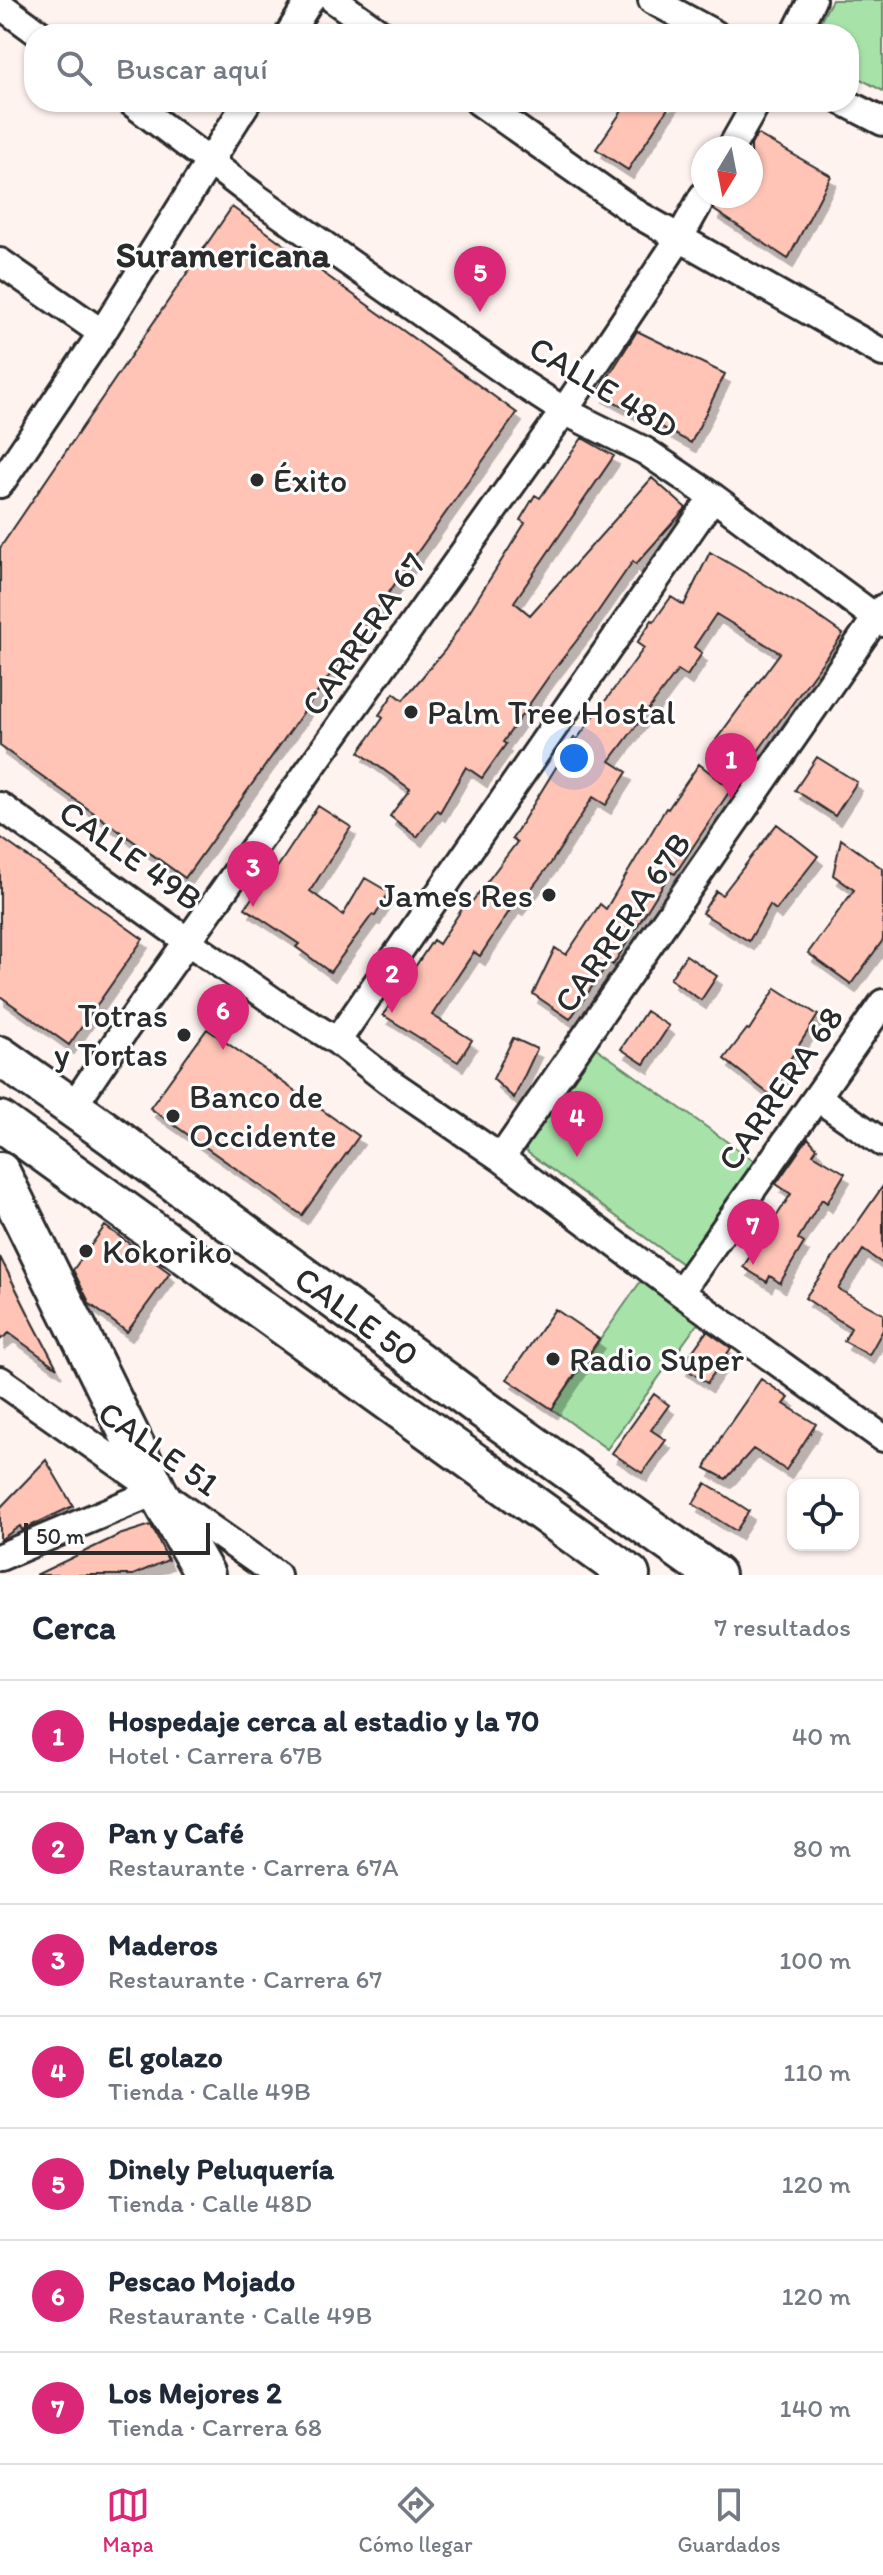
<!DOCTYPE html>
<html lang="es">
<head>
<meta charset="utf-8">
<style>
  :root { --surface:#fff; --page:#f6f6f7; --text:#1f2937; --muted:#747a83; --line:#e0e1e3; --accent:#db2777 }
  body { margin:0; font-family:Itim,sans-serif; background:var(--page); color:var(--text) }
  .controls { position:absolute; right:24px; bottom:24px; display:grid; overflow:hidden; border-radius:16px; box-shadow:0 2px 6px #0004 }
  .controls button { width:72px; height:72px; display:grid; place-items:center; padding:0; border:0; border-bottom:2px solid var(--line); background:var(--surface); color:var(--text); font:40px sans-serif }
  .compass { position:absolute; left:691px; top:136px; width:72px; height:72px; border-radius:50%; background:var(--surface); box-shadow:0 2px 6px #0004; rotate:190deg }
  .scale { position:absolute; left:24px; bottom:20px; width:186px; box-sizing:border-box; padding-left:8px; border:4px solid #2b2b2b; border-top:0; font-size:22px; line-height:28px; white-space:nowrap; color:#2b2b2b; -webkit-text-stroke:6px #fff; paint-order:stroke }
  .you { position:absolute; left:574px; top:758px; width:28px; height:28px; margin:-20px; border:6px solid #fff; border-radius:50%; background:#1a73e8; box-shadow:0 0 0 12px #1a73e833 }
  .badge { display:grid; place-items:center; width:52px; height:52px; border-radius:50%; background:var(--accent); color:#fff; font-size:26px; font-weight:700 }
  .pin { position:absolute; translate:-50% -66px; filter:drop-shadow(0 2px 4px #0008) }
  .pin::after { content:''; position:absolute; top:42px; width:28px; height:24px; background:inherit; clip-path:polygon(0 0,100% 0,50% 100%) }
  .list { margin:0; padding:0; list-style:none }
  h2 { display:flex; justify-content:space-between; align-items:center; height:104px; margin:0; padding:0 32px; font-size:34px }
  h2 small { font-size:26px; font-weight:400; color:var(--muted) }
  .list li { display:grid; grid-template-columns:52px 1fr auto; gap:24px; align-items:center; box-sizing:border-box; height:112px; padding:0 32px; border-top:2px solid var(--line) }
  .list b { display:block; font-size:30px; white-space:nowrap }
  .list p { margin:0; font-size:26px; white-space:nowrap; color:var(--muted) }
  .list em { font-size:26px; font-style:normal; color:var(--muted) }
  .icon { flex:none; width:44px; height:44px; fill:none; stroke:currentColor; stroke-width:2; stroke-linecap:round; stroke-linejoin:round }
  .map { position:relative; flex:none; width:883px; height:1575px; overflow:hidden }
  .search { position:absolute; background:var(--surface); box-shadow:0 2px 6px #0004; left:24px; right:24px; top:24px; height:88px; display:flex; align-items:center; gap:20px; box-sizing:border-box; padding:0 28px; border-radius:32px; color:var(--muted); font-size:30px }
  .sheet { height:888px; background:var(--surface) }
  nav { display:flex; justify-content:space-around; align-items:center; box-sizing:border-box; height:112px; border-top:2px solid var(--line); background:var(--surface); font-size:22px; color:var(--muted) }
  nav a { display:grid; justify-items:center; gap:4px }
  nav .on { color:var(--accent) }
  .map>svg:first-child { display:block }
  .green { fill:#a7e3a8; stroke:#69876a; stroke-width:2 }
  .building { fill:#ffc4b6; stroke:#2b2b2b; stroke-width:2; filter:url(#shadow) }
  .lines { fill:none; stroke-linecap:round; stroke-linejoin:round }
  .street-casing { stroke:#2b2b2b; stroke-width:32 }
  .secondary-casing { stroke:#2b2b2b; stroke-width:44 }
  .street { stroke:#fff; stroke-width:26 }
  .secondary { stroke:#fff; stroke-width:38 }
  .poi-dot { fill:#2b2b2b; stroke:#fff; stroke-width:3 }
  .labels { text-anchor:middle; stroke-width:6; stroke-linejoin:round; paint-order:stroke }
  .street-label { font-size:34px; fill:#2b2b2b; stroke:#fff }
  .poi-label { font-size:34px; fill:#2b2b2b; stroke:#fff; text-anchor:start }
  .neighbourhood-label { font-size:36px; font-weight:bold; fill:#2b2b2b; stroke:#fff }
</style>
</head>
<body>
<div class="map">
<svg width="883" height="1575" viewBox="0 0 883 1575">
  <defs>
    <filter id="shadow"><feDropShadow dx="5" dy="9" stdDeviation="0" flood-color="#0004"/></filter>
  </defs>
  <rect width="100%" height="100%" fill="#fff3f0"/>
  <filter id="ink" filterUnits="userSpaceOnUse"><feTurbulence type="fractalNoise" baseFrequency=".0125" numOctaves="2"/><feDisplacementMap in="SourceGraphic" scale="16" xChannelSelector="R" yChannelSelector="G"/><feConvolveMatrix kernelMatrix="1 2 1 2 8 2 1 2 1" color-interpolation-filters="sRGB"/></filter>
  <g filter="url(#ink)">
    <!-- green -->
    <path class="green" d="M832,0H883V91L849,73V34H813Z
      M592,1045L758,1164L685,1266L520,1147Z
      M643,1278L701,1319L607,1449L552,1409Z"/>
    <!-- building -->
    <path class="building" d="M628,102H672L628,170L596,149Z
      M757,134L831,176L788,259L714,210L719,196H751V145Z
      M232,207L517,413L185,878L0,746V548Z
      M637,331L725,374L691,443L598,393Z
      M582,438L614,456L514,602L530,615L652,478L686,508L636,564L633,561L588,626L549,676L503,742L506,744L482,778L466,767L440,812L437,810L417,837L390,816L410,789L359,752L383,718L379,715L394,693L403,700L445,650L525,523L520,520L535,495L540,498Z
      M710,552L810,611L843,634L750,762L716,740L780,653L716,614L694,647L702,653L687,676L678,670L610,761L627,772L606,805L593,797L551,863L518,906L514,904L480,956L474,952L432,1015L472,1040L458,1062L383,1015L433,940L439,944L467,901L471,903L517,842L512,839L574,738L577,739L644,648L637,643L652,620L654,621L671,597L684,605Z
      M817,757L857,782L835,816L795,790Z
      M699,764L731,789L675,874L671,872L613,965L609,962L570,1019L533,994L555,948L566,955L600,904L606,909L666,808L668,809Z
      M318,806L351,827L310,891L343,915L365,878L389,892L375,916L372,915L330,972L296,947L299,944L245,908L256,892L259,895Z
      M777,824L818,856L776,910L770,905L749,941L702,913L716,891L722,895Z
      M0,837L143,939L69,1045L0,996Z
      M841,839L883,869V940L851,984L808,953L854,890L833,875Z
      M686,955L717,976L701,1000L670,979Z
      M776,988L818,1015L789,1061L792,1063L769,1094L724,1059L747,1029L749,1030Z
      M646,1011L669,1026L644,1064L621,1049Z
      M207,1029L359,1136L302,1215L150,1108Z
      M513,1038L537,1049L514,1098L493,1079Z
      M808,1138L817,1148L813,1154L845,1173L827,1203L822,1199L798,1239L804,1243L780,1283L770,1276L767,1282L743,1267L791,1194L776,1184Z
      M883,1186V1264L863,1250L838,1289L883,1314V1330L869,1355L844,1341L851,1328L805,1298Z
      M105,1226L170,1273L127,1332L90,1304L73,1270Z
      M0,1257L30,1317L57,1368L9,1333L0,1340Z
      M555,1309L599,1339L552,1409L507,1379Z
      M707,1331L731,1348L707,1383L682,1366Z
      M761,1379L789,1398L784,1404L816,1424L786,1470L753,1449L726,1479L705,1468L722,1435Z
      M654,1394L669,1405L651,1430L666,1440L642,1473L612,1453Z
      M46,1460L73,1506L22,1530L20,1526L0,1540V1508Z
      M706,1483L749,1511L736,1531L693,1504Z
      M151,1525L168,1560L133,1575H36L119,1535Z"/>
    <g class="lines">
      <!-- street casing -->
      <g class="street-casing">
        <path id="street" d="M334,0L382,34
          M652,0L715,34
          M0,5L40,34
          M289,34L310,0
          M795,34L812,0
          M131,102L257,198L524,385L564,411L645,451L713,497L883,623
          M479,102L639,215L883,353
          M844,102L883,122
          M731,148L757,102
          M0,262L102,333
          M0,484L102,333L247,102
          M0,806L200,950L276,1003L337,1041L387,1080L501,1158L680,1292L883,1438
          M337,1041L713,497
          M818,1098L883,1143
          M72,1108L126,1028L564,411L679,239L703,196
          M501,1158L883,608
          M680,1292L883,1003
          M0,1380L277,1575
          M0,1557L157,1491"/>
      </g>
      <!-- secondary casing -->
      <g class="secondary-casing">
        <path id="secondary" d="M0,1056L111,1135L483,1409L715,1575
          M0,1121L630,1575
          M0,1172L157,1491L205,1575"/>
      </g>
      <!-- street -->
      <use href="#street" class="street"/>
      <!-- secondary -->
      <use href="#secondary" class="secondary"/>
    </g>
  </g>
  <!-- markers -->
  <g class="poi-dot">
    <circle cx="257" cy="480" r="8"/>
    <circle cx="411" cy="712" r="8"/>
    <circle cx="549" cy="895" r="8"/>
    <circle cx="184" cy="1035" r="8"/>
    <circle cx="173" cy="1116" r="8"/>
    <circle cx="86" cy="1251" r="8"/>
    <circle cx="553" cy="1359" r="8"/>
  </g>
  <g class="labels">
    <!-- street labels -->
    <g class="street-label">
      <text transform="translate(604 387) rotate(31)" y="12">CALLE 48D</text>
      <text transform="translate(363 634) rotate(-55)" y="12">CARRERA 67</text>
      <text transform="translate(131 855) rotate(35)" y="12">CALLE 49B</text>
      <text transform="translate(622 922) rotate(-55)" y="12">CARRERA 67B</text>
      <text transform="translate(780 1088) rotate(-55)" y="12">CARRERA 68</text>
      <text transform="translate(357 1316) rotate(36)" y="12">CALLE 50</text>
      <text transform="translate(159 1448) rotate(35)" y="12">CALLE 51</text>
    </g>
    <!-- poi labels -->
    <g class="poi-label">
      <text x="273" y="492">Éxito</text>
      <text x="427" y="724">Palm Tree Hostal</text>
      <text x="533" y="907" text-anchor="end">James Res</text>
      <text x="168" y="1027" text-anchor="end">Totras<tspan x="168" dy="39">y Tortas</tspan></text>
      <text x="189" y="1108">Banco de<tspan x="189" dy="39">Occidente</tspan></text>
      <text x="102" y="1263">Kokoriko</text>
      <text x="569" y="1371">Radio Super</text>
    </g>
    <!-- neighbourhood labels -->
    <g class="neighbourhood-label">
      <text x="223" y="267">Suramericana</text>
    </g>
  </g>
</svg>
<div class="controls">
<button><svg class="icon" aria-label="locate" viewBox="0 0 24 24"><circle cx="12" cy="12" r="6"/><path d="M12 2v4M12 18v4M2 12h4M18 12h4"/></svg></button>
</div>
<svg class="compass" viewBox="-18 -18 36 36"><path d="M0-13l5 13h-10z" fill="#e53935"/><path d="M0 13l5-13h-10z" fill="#747a83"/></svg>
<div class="scale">50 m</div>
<div class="you"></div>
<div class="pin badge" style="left:731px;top:799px">1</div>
<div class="pin badge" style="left:392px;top:1013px">2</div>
<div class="pin badge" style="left:253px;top:907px">3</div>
<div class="pin badge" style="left:577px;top:1157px">4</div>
<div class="pin badge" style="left:480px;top:312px">5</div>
<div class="pin badge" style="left:223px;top:1050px">6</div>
<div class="pin badge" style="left:753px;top:1265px">7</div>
<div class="search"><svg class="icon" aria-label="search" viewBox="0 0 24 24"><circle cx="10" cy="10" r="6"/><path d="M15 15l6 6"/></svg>Buscar aquí</div>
</div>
<section class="sheet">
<h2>Cerca<small>7 resultados</small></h2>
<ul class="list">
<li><span class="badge">1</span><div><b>Hospedaje cerca al estadio y la 70</b><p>Hotel · Carrera 67B</p></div><em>40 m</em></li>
<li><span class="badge">2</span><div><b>Pan y Café</b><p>Restaurante · Carrera 67A</p></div><em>80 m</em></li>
<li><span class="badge">3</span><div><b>Maderos</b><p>Restaurante · Carrera 67</p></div><em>100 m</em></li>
<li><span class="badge">4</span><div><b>El golazo</b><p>Tienda · Calle 49B</p></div><em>110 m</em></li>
<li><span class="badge">5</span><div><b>Dinely Peluquería</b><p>Tienda · Calle 48D</p></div><em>120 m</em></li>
<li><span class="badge">6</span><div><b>Pescao Mojado</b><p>Restaurante · Calle 49B</p></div><em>120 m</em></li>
<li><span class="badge">7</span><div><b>Los Mejores 2</b><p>Tienda · Carrera 68</p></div><em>140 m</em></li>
</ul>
</section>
<nav>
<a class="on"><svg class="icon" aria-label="map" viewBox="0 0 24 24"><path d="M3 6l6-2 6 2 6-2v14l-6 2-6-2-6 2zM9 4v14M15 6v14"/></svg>Mapa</a>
<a><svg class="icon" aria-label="directions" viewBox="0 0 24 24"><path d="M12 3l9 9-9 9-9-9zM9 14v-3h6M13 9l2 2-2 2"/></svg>Cómo llegar</a>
<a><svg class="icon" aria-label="saved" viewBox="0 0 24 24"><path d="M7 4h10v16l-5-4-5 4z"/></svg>Guardados</a>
</nav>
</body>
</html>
